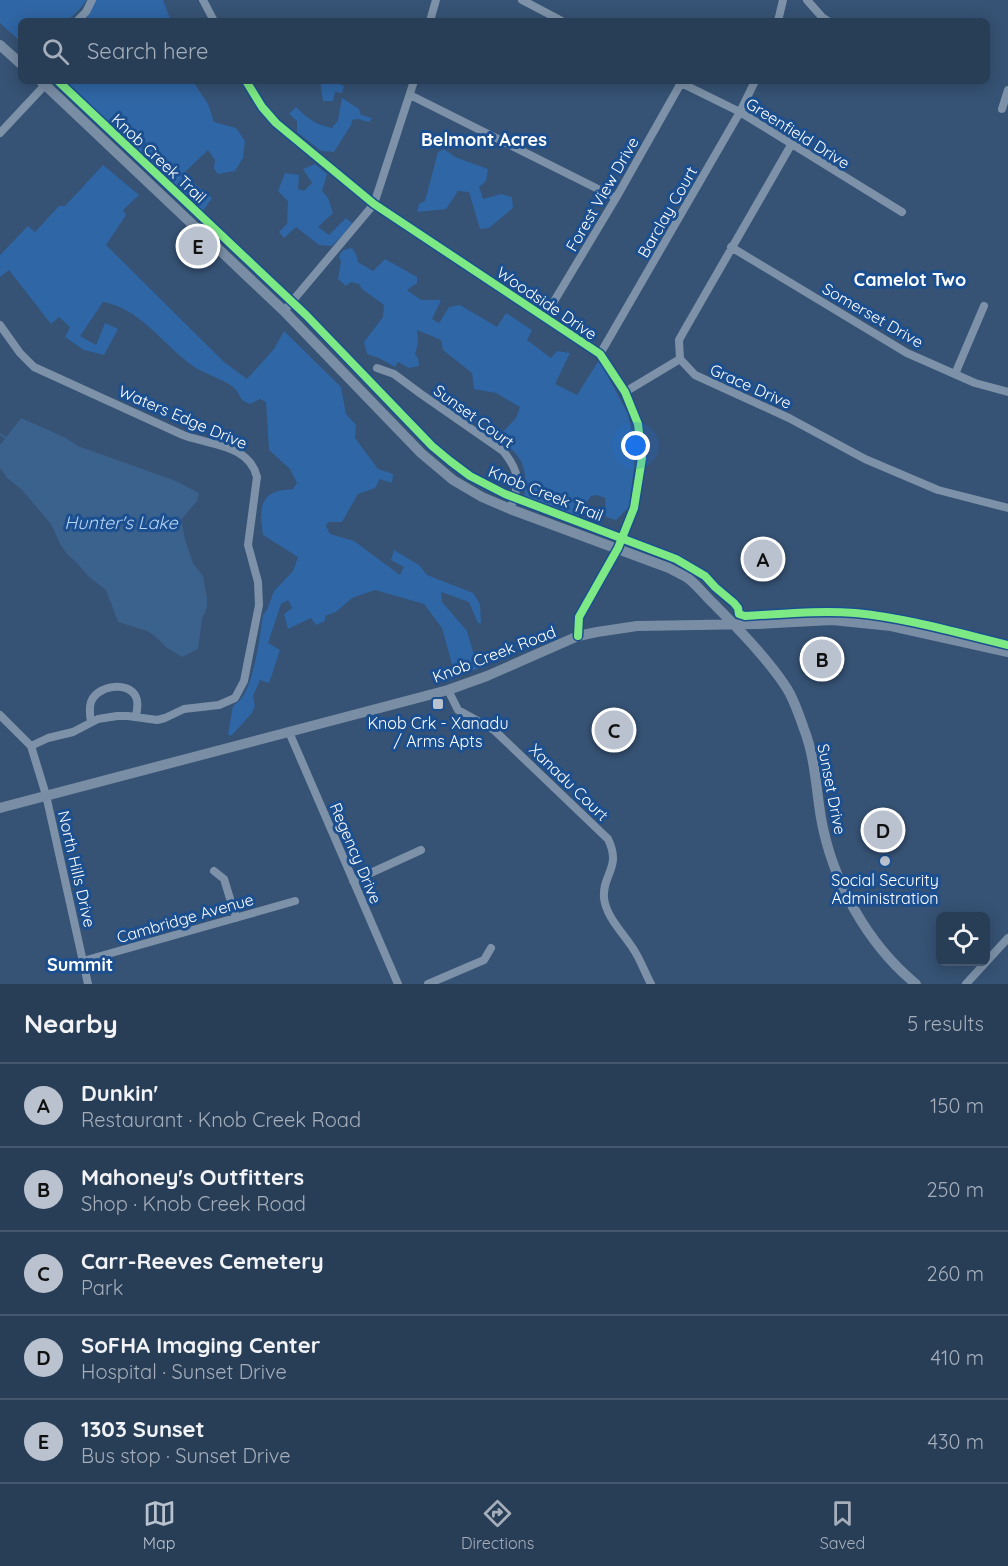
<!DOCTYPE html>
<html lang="en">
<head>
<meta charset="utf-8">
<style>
  :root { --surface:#283e57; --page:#30455d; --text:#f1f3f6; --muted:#a5aeba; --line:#44576d; --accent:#b9c2ce }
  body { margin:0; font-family:Quicksand,sans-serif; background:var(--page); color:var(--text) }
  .controls { position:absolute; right:18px; bottom:18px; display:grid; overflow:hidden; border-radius:9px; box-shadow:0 3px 15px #0003 }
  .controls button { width:54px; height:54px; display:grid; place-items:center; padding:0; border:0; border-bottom:2px solid var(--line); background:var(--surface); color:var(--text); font:30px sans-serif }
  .you { position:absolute; left:636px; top:446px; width:21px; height:21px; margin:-15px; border:4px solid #fff; border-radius:50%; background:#1a73e8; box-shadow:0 0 0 9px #1a73e833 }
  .badge { display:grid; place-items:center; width:39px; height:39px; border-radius:50%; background:var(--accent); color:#111; font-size:20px; font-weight:700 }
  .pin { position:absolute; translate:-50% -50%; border:3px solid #fff; box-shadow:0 2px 6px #0006 }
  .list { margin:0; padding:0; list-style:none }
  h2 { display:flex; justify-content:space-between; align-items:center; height:78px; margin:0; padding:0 24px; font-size:26px }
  h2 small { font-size:20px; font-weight:400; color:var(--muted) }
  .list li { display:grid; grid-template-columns:39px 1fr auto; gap:18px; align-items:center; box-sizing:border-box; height:84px; padding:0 24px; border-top:2px solid var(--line) }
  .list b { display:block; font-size:22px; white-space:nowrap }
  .list p { margin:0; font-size:20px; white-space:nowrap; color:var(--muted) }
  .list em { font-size:20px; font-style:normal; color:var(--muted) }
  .icon { flex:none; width:33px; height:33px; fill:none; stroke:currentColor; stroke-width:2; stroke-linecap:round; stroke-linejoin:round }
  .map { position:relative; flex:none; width:1008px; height:984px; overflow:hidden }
  .search { position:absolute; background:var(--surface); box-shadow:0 3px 15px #0003; left:18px; right:18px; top:18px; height:66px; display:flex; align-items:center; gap:15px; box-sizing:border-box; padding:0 21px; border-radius:9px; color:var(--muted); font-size:22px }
  .sheet { height:498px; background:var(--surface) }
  nav { display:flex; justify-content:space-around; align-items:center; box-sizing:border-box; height:84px; border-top:2px solid var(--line); background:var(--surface); font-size:16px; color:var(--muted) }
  nav a { display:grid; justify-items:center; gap:3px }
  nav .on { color:var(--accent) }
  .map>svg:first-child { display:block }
  .green { fill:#2f66a5 }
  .water { fill:#3b618d }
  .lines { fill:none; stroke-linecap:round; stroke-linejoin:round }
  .stream { stroke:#3b618d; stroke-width:2 }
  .street { stroke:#7d92a8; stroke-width:8 }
  .secondary { stroke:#798da4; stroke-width:10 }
  .cycleway-casing { stroke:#1b4f8f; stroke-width:11 }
  .cycleway { stroke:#7ce984; stroke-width:8 }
  .poi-dot { fill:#b9c2ce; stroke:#1b4f8f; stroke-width:2 }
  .labels { text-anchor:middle; stroke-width:6; stroke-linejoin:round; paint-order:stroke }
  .street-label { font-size:16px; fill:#fff; stroke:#1b4f8f }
  .poi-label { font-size:16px; fill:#fff; stroke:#1b4f8f }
  .neighbourhood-label { font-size:18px; font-weight:bold; fill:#fff; stroke:#1b4f8f }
  .water-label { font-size:18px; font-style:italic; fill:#b5d3f5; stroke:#1b4f8f }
</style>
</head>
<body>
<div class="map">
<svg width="1008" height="984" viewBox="0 0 1008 984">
  <rect width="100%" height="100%" fill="#365274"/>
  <!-- green -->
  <path class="green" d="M0,0H87L77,12L67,21H21V42L0,23Z
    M96,0H163L171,21H85Z
    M65,81H195L194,83L208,104L214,122L236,128L245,141L243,158L235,171L218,174L214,169L215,160L208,150L183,174L212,198L201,214L174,189V184L172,181L168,183L94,111Z
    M320,81H340L339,84L344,86L342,93L335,92L333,101H323Z
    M342,98L359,109L361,115L372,118L369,122L358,119L352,120L351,125L334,152L321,151L297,132V121L289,114L296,107C307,118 316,125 332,128L338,120Z
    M444,149L455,157L488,169L486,181L479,187L483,199L501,194L512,197L513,208L489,228L480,229L469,192L458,191L446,209L417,212L419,204L425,201L438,152Z
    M315,164L327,174L322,191L328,198L333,213L318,227L329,235L346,218L353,224L332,246L319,245L296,227L284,238L279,232L287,224L288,201L278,191L285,173L299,175L298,189L304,191L312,183L303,169Z
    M103,165L139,195L123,210L126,215L106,245L224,362L247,379L274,349L284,331L341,387L346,414L356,425L355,438L378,469L393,474L392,483L380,479L375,488L358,494L342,522H328L326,526L330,534L354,541L400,575L404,567L391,560L394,550L419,565L427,575L473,593L480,604L481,623H478L469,602L441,592L442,602L467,631L478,669L455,675L442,628L424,604L375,590L352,598L336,612L325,616V621L316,625L311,618L288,629L284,614L292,608L288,600L281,604L268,643L280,650L269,683L260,680L253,696L255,706L252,713L231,736L228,734L233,706C235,704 238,702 240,700C254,685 260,636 263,615L267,610L274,591L293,571L298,557L263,535C261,520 257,501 273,493C278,490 287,490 293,489L297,483L290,469L269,450L266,402L260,399L250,404C237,399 242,395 234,388C226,380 204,374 193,366C164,346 140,308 103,302L80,336L96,345L105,323L118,329L104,355L84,350L65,337L70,327L59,317L51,324L9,270L0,277V255L28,226L35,232L59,206H65Z
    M352,248L357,256L358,262L373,271L385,259L417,277V283L407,290L421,300H441L432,319L439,323L449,307L460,305L497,327L506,313L532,330L527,340L551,358L557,351L570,353L555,384L577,395L599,360L628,414L632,436L634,468L629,507L616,520L606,517L605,498L597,495L591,496L584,506L580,519L524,498C526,483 527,465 515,453C510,447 502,443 496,439L516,418L520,407L496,393L474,389L472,373L443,350L441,340L417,330L418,344L415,354L418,358L419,366L409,368L398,362L395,367L379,358L367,354L364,342L383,317L384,305L362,289L359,284L351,282L346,286L338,279L341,262L339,256L343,250Z"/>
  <!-- water -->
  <path class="water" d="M21,418L66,438L78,446L176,481L199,493L197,501L181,520L185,539L193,563L203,576L207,598V607L202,619L198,649L182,657L167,648L155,636L147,631L118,622L106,590L88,576L78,564L67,554L60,544L51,524L22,490L7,478L0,468V445Z"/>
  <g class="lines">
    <!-- stream -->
    <path class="stream" d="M0,434L6,438"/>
    <!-- street -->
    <path class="street" d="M203,0L214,21
      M522,0L562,21
      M807,0L822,17L828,21
      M77,21L86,12L92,0
      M430,21L436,0
      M778,21L783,0
      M246,81L262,107L276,123L374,204L600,354L625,392L638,424L642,458L634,508L618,548L579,617L578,636
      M677,81L740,112L902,212
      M410,95L616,198
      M1002,109L1008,90
      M0,133L45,85
      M791,145L684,331L679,340L680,359L695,375L789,418L865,459L938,490L1008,508
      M731,247L907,353L975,383L1008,392
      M284,311L374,204L414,81
      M544,318L616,198L681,83
      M0,325L20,353L34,367L183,435C209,445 249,444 257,477L248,545L258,582L259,605L244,681L235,698L219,705L184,709L165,718L157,720L128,716H117L98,719L73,732L48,738L31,746
      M600,354L740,112L755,81
      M377,368L394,374L421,394L503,451C521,473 520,484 510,509
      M955,374L984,306
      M625,392L680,359
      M448,690L458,710L494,730L608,839C622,868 602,874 604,898C606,917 624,934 634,950C641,961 645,973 651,984
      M0,715L31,746L46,795L88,984
      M91,722C90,716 89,708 91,702C96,686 128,680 136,697C139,703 137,710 136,716
      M289,732L398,984
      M214,871L224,879L236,918
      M353,881L421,850
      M83,961L295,901
      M428,984L484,960L491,948
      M966,984L1008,938"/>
    <!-- secondary -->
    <path class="secondary" d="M0,45L21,64
      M41,81L284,311L421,453L453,480L482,497L510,509L669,568C676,572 683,575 689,579C698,586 706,597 715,605C739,630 767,658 786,687C794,699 799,715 804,729C815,757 816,788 821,818C832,880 867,944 916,984
      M0,808L448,690L487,676L578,636L597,632L637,626L757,624L832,620L891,626L1008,652"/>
    <!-- cycleway casing -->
    <g class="cycleway-casing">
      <path id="cycleway" d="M58,81L306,315L432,446L450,461L470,476L505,494L676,559L705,576L715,587L734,603L738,608L739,614L745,616C782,614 819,610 855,613C907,618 958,633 1008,645
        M246,81L262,107L276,123L374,204L600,354L625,392L638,424L642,458L634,508L618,548L579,617L578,636"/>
    </g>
    <!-- cycleway -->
    <use href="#cycleway" class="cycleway"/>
  </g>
  <!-- markers -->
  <g class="poi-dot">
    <rect x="432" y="698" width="12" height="12" rx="3"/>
    <circle cx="885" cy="861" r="6"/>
  </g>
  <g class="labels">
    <!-- street labels -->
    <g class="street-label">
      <text transform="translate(798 133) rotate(32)" y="6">Greenfield Drive</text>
      <text transform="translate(159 158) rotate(43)" y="6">Knob Creek Trail</text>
      <text transform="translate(602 194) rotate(-60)" y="6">Forest View Drive</text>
      <text transform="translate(667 212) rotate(-60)" y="6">Barclay Court</text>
      <text transform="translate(547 303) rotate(34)" y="6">Woodside Drive</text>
      <text transform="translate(873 315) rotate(30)" y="6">Somerset Drive</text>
      <text transform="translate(751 386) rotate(24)" y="6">Grace Drive</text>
      <text transform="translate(474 416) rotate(36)" y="6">Sunset Court</text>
      <text transform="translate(183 417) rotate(23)" y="6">Waters Edge Drive</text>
      <text transform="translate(546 493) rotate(22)" y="6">Knob Creek Trail</text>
      <text transform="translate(494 654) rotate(-21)" y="6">Knob Creek Road</text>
      <text transform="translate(569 782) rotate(44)" y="6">Xanadu Court</text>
      <text transform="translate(832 789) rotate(79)" y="6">Sunset Drive</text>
      <text transform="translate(356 853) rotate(67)" y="6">Regency Drive</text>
      <text transform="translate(77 869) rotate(77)" y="6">North Hills Drive</text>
      <text transform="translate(185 918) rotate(-16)" y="6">Cambridge Avenue</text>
    </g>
    <!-- poi labels -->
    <g class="poi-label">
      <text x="438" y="729">Knob Crk - Xanadu<tspan x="438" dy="18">/ Arms Apts</tspan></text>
      <text x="885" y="886">Social Security<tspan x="885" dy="18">Administration</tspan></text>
    </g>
    <!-- neighbourhood labels -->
    <g class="neighbourhood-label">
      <text x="484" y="146">Belmont Acres</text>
      <text x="910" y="286">Camelot Two</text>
      <text x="80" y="971">Summit</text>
    </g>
    <!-- water labels -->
    <g class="water-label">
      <text x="121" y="529">Hunter's Lake</text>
    </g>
  </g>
</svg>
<div class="controls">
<button><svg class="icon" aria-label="locate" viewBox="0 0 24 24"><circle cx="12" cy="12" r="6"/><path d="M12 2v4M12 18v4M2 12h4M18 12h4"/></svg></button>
</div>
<div class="you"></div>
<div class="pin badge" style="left:763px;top:559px">A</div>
<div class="pin badge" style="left:822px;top:659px">B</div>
<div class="pin badge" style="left:614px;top:730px">C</div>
<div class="pin badge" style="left:883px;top:830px">D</div>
<div class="pin badge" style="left:198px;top:246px">E</div>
<div class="search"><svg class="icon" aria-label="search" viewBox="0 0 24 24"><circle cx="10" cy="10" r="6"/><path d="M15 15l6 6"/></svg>Search here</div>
</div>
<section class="sheet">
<h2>Nearby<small>5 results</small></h2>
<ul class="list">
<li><span class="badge">A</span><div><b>Dunkin'</b><p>Restaurant · Knob Creek Road</p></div><em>150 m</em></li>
<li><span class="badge">B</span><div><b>Mahoney's Outfitters</b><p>Shop · Knob Creek Road</p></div><em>250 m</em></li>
<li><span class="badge">C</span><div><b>Carr-Reeves Cemetery</b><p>Park</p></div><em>260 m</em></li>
<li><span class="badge">D</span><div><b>SoFHA Imaging Center</b><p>Hospital · Sunset Drive</p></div><em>410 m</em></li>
<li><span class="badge">E</span><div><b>1303 Sunset</b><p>Bus stop · Sunset Drive</p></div><em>430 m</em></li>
</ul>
</section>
<nav>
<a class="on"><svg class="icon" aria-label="map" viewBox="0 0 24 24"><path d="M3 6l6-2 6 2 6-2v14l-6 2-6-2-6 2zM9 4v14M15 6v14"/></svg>Map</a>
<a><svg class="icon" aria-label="directions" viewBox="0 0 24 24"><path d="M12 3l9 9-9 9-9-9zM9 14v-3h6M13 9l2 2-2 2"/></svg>Directions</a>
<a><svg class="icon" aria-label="saved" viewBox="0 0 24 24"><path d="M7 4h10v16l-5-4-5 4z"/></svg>Saved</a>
</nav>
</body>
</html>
